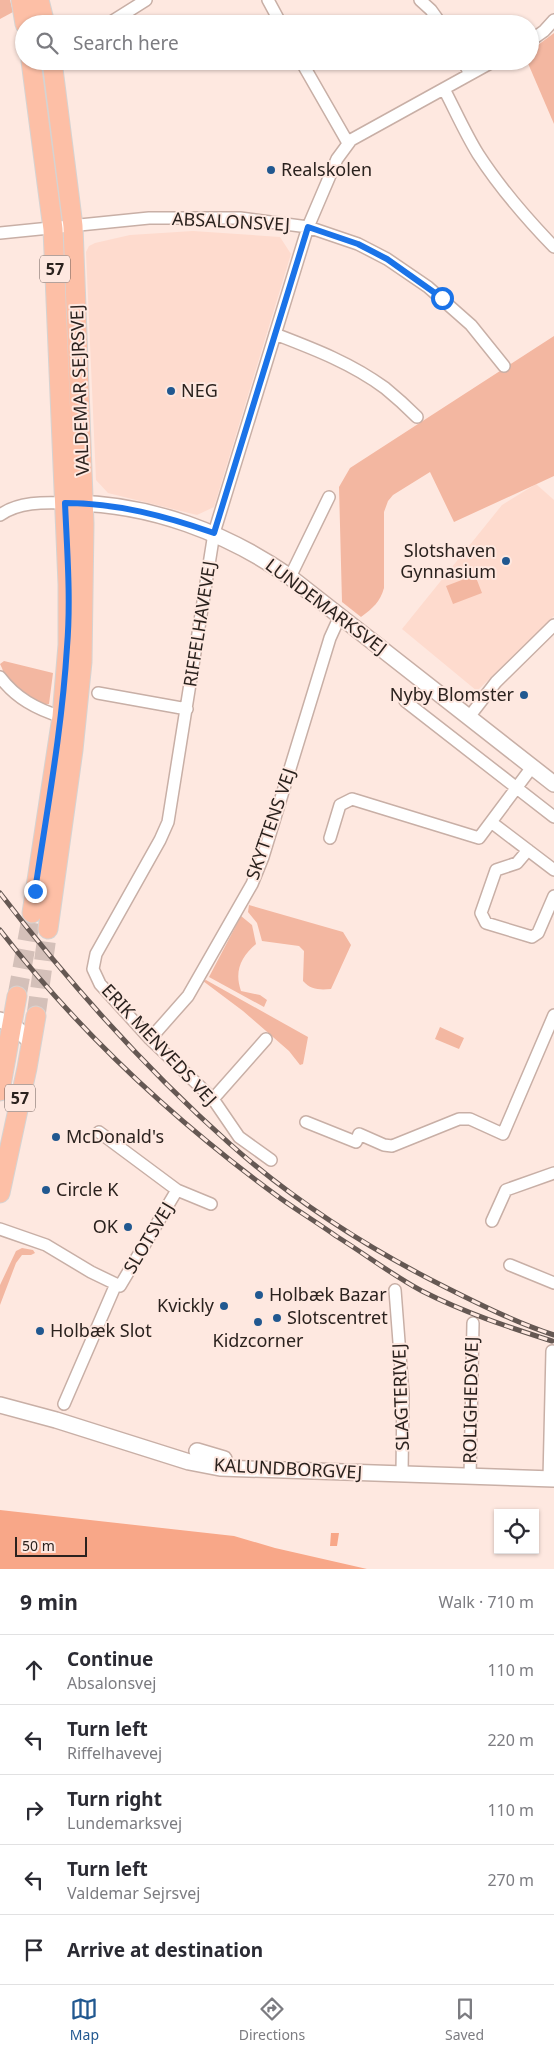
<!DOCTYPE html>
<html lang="en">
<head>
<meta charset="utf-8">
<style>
  :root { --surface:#fff; --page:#f7f7f7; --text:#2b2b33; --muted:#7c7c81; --line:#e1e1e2; --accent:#215890 }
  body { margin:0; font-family:"Noto Sans",sans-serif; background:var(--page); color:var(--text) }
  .controls { position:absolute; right:15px; bottom:15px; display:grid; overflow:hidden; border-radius:0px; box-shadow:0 1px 4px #0004 }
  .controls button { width:45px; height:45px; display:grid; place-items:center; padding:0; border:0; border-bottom:1px solid var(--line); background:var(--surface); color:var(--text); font:25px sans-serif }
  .scale { position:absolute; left:15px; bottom:12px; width:72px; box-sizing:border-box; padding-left:5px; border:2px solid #2b221e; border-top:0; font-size:14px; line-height:18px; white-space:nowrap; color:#2b221e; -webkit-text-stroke:4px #fee8e0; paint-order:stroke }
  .stop { position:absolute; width:15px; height:15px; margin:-11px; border:4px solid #1a73e8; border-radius:50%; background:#fff }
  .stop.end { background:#1a73e8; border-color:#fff; box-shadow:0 1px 5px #0008 }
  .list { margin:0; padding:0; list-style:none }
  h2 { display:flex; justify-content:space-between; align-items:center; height:65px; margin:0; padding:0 20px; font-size:21px }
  h2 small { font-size:16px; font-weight:400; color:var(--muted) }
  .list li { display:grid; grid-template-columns:32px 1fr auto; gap:15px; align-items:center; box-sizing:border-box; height:70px; padding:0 20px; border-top:1px solid var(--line) }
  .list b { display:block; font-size:19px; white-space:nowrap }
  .list p { margin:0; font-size:16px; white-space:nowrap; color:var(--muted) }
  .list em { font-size:16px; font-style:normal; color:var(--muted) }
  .icon { flex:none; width:28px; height:28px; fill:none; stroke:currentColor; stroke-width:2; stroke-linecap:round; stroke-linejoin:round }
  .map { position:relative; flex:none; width:554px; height:1569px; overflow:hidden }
  .search { position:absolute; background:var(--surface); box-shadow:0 1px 4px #0004; left:15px; right:15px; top:15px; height:55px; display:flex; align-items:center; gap:12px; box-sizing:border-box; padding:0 18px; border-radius:28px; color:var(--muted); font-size:19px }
  .sheet { height:415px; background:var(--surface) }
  nav { display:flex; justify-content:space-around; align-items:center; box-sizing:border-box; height:70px; border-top:1px solid var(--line); background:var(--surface); font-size:14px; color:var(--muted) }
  nav a { display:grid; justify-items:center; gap:2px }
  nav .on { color:var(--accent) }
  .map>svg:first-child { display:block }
  .built { fill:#fedbce }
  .green { fill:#f3b7a1 }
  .water { fill:#f8a788 }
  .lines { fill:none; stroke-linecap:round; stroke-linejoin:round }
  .primary-tunnel { stroke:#d4c0b9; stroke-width:19; stroke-dasharray:19 9; stroke-linecap:butt }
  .minor-casing { stroke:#c8afa6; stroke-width:14 }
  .tertiary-casing { stroke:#c8afa6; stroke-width:18 }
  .primary-casing { stroke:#d5d3d2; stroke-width:21 }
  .minor { stroke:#fff; stroke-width:11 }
  .tertiary { stroke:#fff; stroke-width:15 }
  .primary { stroke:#fdbfa6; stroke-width:19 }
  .rail-casing { stroke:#655853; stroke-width:5 }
  .rail { stroke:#fee8e0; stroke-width:3; stroke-dasharray:9; stroke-linecap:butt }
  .route { stroke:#1a73e8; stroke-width:6 }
  .poi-dot { fill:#215890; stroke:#fee8e0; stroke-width:2 }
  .labels { text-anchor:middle; stroke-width:4; stroke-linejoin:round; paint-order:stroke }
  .shield { fill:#fee8e0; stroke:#6a5d58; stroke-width:1 }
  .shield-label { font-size:16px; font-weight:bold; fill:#2b221e }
  .poi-label { font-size:18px; fill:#2b221e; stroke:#fee8e0; text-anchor:start }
  .street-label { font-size:18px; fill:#2b221e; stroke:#fee8e0 }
</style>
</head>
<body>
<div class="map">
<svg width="554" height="1569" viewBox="0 0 554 1569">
  <rect width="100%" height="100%" fill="#fee8e0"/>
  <!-- built -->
  <path class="built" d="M193,231L280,237L291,254L214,507L197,515L108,493L96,480L86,252L89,246L95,243L130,235Z
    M536,484L554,500V616L477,691L402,629L502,505Z"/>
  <!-- green -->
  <path class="green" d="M0,0H10L13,12L0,19Z
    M554,33V124L527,61H530V51Z
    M554,336V476L454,522L430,472L393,495L388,501L384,512V588C380,602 373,608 361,617L342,602L339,487L350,468Z
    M475,575L482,593L453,604L446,586Z
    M4,661L53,673L49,704C35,705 15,691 7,679C4,675 3,669 0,664Z
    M249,905L343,932L351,945L331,989C320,990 311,990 303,981L304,951L299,946L262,941L257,923L248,912Z
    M241,916L252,925L256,944C241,957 234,971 241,991L260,995L267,1000L264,1007L209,977Z
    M206,980L308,1037L303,1064L300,1065L289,1051L243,1011L203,981Z
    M440,1027L464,1038L459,1049L435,1039Z
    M22,1248L33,1250L35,1253L31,1255H22L16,1263L0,1305V1285L16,1251Z"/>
  <!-- water -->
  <path class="water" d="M0,1510L234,1536L275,1548L367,1569H0Z
    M331,1533H339L337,1546H330Z"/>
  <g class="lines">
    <!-- primary-tunnel -->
    <path class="primary-tunnel" d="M17,996L32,913
      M36,1016L48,929"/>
    <!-- minor casing -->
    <g class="minor-casing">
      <path id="minor" d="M268,0L281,24
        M420,0L431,10L441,24
        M108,24L146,0
        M530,41L544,31L554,20
        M301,61L348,143
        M463,61L470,74
        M444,89C455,110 465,133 478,154C500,188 526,218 554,247
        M0,233L149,218H240L308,227L358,244L387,259L428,287L471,325L504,366
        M275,334C314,349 351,363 385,388C396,397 407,407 417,417
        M0,515C18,502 44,502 65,503
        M290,577L329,497
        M0,677C16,698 36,709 62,717
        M98,693L187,709
        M405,701L554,817
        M469,717L496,682L554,625
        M491,822L554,870
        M330,838L340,805L352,799L479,838L532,767
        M528,850L517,863L496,870L481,913L486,923L532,937L538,933L554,896
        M150,1039L188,996L252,884L263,857L330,638L340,616
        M213,1099L266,1039
        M306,1122L356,1142L359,1134L384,1145L392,1146L459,1119H470L503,1134L554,1015
        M99,1132L177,1190L211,1204
        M271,1160L239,1137L213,1099L150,1039L100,984L93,969L96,954L160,840L168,822L214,533L308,227L337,159L351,140L494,61
        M492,1221L506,1190L554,1173
        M0,1229L46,1245L91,1272L120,1286L177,1190
        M510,1265L554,1283
        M395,1290L403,1394L402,1473
        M64,1404L116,1284
        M470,1477L473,1323
        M549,1479L552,1351"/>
    </g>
    <!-- tertiary casing -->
    <g class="tertiary-casing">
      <path id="tertiary" d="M73,503C151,504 227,533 290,577L554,784
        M0,1020L12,1024L31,1042
        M0,1405L56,1420L189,1462L220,1468L554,1479
        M197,1451L224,1459"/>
    </g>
    <!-- primary casing -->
    <g class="primary-casing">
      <path id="primary" d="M21,0L25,24
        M39,0L45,24
        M31,61L53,229L68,584V645L62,717L32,913
        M48,929L73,750L82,662L84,524L73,226L52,61
        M0,1091L17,996
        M0,1193L27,1068L36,1016"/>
    </g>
    <!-- minor -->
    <use href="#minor" class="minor"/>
    <!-- tertiary -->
    <use href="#tertiary" class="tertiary"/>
    <!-- primary -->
    <use href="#primary" class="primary"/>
    <!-- rail casing -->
    <g class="rail-casing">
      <path id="rail" d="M0,893C69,983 146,1069 230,1144C293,1200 371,1250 447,1288C481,1305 517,1323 554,1335
        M0,930C79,1032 176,1122 280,1198C298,1211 318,1223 336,1236C365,1254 392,1275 422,1291C463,1312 508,1327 552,1341"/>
    </g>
    <!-- rail -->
    <use href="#rail" class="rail"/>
  </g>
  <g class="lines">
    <!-- route -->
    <path class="route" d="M35,891C47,810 62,729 67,647C71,599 67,550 65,503C117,503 165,516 214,533L308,227L358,244L387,259L442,298"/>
  </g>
  <!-- markers -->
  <g class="poi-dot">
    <circle cx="271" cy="170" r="5"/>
    <circle cx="171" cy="391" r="5"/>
    <circle cx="506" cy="561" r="5"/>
    <circle cx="524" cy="695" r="5"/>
    <circle cx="56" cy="1137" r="5"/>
    <circle cx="46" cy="1190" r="5"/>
    <circle cx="128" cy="1227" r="5"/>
    <circle cx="259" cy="1295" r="5"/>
    <circle cx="224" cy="1306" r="5"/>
    <circle cx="277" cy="1318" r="5"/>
    <circle cx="258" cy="1322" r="5"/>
    <circle cx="40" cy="1331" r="5"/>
  </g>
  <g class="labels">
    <!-- shield labels -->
    <g class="shield">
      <rect x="40" y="255.5" width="30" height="27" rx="4"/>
      <rect x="5" y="1084.5" width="30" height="27" rx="4"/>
    </g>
    <g class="shield-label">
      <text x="55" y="275">57</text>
      <text x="20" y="1104">57</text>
    </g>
    <!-- poi labels -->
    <g class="poi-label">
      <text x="281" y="176">Realskolen</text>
      <text x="181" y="397">NEG</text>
      <text x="496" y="557" text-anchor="end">Slotshaven<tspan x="496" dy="21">Gynnasium</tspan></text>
      <text x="514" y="701" text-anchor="end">Nyby Blomster</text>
      <text x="66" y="1143">McDonald's</text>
      <text x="56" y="1196">Circle K</text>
      <text x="118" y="1233" text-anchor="end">OK</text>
      <text x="269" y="1301">Holbæk Bazar</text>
      <text x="214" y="1312" text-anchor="end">Kvickly</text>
      <text x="287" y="1324">Slotscentret</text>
      <text x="50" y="1337">Holbæk Slot</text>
      <text x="258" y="1347" text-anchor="middle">Kidzcorner</text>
    </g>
    <!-- street labels -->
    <g class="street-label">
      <text transform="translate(231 222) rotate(3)" y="6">ABSALONSVEJ</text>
      <text transform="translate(80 390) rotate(-92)" y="6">VALDEMAR SEJRSVEJ</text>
      <text transform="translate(326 607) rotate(37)" y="6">LUNDEMARKSVEJ</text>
      <text transform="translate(200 624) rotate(-81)" y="6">RIFFELHAVEVEJ</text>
      <text transform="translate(271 824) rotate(-71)" y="6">SKYTTENS VEJ</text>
      <text transform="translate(159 1045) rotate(47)" y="6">ERIK MENVEDS VEJ</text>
      <text transform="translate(149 1238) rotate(-59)" y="6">SLOTSVEJ</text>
      <text transform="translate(401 1397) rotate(-92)" y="6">SLAGTERIVEJ</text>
      <text transform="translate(471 1400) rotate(-89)" y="6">ROLIGHEDSVEJ</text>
      <text transform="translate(288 1469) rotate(3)" y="6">KALUNDBORGVEJ</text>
    </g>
  </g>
</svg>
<div class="controls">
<button><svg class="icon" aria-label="locate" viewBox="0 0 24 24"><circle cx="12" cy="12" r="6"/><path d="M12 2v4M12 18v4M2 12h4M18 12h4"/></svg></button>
</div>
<div class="scale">50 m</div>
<div class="stop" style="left:442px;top:298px"></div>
<div class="stop end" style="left:35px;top:891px"></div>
<div class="search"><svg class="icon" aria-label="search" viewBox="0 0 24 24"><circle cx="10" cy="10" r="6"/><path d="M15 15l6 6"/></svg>Search here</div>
</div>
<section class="sheet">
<h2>9 min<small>Walk · 710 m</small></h2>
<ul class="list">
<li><svg class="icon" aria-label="ahead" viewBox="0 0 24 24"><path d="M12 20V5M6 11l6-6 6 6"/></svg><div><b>Continue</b><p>Absalonsvej</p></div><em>110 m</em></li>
<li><svg class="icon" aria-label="left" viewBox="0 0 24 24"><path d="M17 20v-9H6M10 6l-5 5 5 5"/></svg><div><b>Turn left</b><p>Riffelhavevej</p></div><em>220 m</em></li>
<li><svg class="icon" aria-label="right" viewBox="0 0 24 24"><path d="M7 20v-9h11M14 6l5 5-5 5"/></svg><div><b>Turn right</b><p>Lundemarksvej</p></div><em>110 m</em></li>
<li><svg class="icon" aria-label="left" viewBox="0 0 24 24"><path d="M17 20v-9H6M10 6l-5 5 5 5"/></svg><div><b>Turn left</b><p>Valdemar Sejrsvej</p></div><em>270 m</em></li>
<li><svg class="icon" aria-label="arrive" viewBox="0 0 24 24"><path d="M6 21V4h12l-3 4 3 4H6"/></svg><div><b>Arrive at destination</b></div></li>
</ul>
</section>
<nav>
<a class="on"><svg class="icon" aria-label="map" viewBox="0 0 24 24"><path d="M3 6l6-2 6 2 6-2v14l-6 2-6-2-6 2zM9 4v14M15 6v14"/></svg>Map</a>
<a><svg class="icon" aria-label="directions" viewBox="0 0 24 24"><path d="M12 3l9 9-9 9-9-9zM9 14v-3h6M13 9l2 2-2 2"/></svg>Directions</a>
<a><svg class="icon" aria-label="saved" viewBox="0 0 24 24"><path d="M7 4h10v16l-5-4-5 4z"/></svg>Saved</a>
</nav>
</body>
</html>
